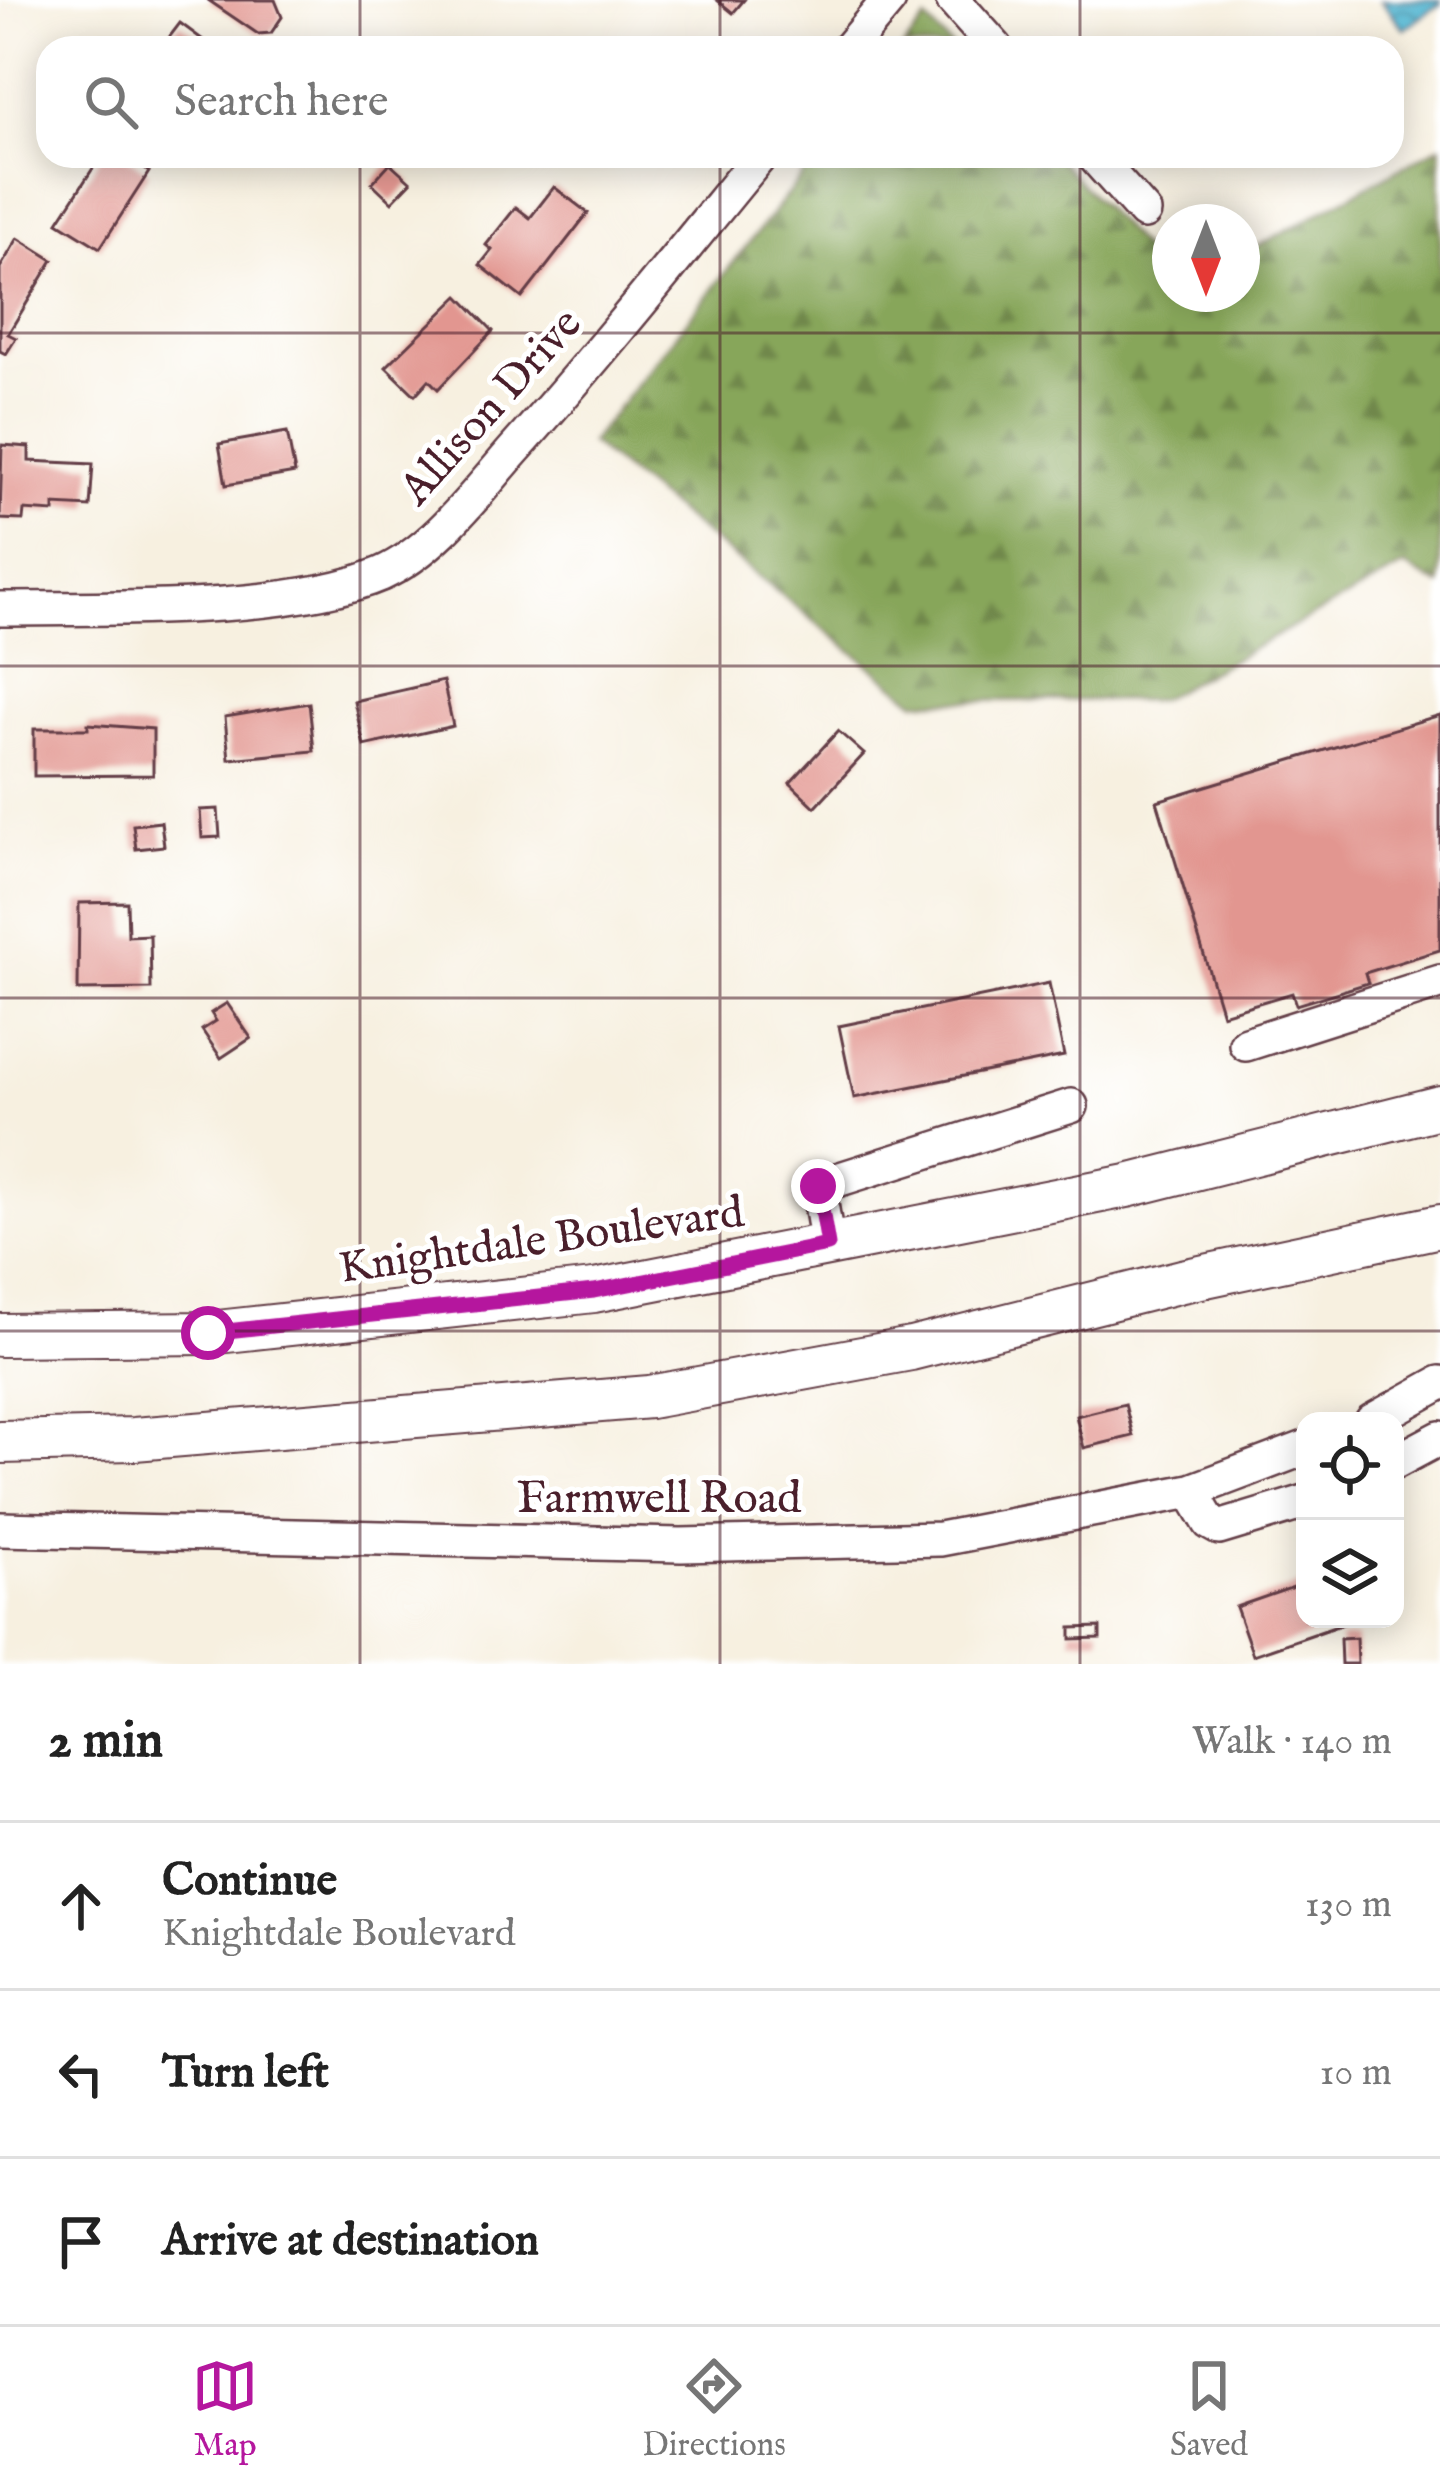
<!DOCTYPE html>
<html lang="en">
<head>
<meta charset="utf-8">
<style>
  :root { --surface:#fff; --page:#f2f2f2; --text:#222; --muted:#767676; --line:#e0e0e0; --accent:#b5179e }
  body { margin:0; font-family:"IM FELL English",serif; background:var(--page); color:var(--text) }
  .controls { position:absolute; right:36px; bottom:36px; display:grid; overflow:hidden; border-radius:24px; box-shadow:0 6px 30px #0003 }
  .controls button { width:108px; height:108px; display:grid; place-items:center; padding:0; border:0; border-bottom:3px solid var(--line); background:var(--surface); color:var(--text); font:60px sans-serif }
  .compass { position:absolute; left:1152px; top:204px; width:108px; height:108px; border-radius:50%; background:var(--surface); box-shadow:0 6px 30px #0003; rotate:180deg }
  .stop { position:absolute; width:36px; height:36px; margin:-27px; border:9px solid #b5179e; border-radius:50%; background:#fff }
  .stop.end { background:#b5179e; border-color:#fff; box-shadow:0 3px 12px #0008 }
  .list { margin:0; padding:0; list-style:none }
  h2 { display:flex; justify-content:space-between; align-items:center; height:156px; margin:0; padding:0 48px; font-size:51px }
  h2 small { font-size:39px; font-weight:400; color:var(--muted) }
  .list li { display:grid; grid-template-columns:78px 1fr auto; gap:36px; align-items:center; box-sizing:border-box; height:168px; padding:0 48px; border-top:3px solid var(--line) }
  .list b { display:block; font-size:45px; white-space:nowrap }
  .list p { margin:0; font-size:39px; white-space:nowrap; color:var(--muted) }
  .list em { font-size:39px; font-style:normal; color:var(--muted) }
  .icon { flex:none; width:66px; height:66px; fill:none; stroke:currentColor; stroke-width:2; stroke-linecap:round; stroke-linejoin:round }
  .map { position:relative; flex:none; width:1440px; height:1664px; overflow:hidden }
  .search { position:absolute; background:var(--surface); box-shadow:0 6px 30px #0003; left:36px; right:36px; top:36px; height:132px; display:flex; align-items:center; gap:30px; box-sizing:border-box; padding:0 42px; border-radius:36px; color:var(--muted); font-size:45px }
  .sheet { height:660px; background:var(--surface) }
  nav { display:flex; justify-content:space-around; align-items:center; box-sizing:border-box; height:168px; border-top:3px solid var(--line); background:var(--surface); font-size:33px; color:var(--muted) }
  nav a { display:grid; justify-items:center; gap:6px }
  nav .on { color:var(--accent) }
  .map>svg:first-child { display:block }
  .forest { fill:url(#forest-firs); stroke:#686242; stroke-width:3 }
  .water { fill:url(#water-waves); stroke:#4e6a7e; stroke-width:3 }
  .building { fill:#e29690 }
  .lines { fill:none; stroke-linecap:round; stroke-linejoin:round }
  .minor-casing { stroke:#643e46; stroke-width:38 }
  .major-casing { stroke:#643e46; stroke-width:46 }
  .minor { stroke:#fff; stroke-width:33 }
  .major { stroke:#fff; stroke-width:42 }
  .route { stroke:#b5179e; stroke-width:15 }
  .grid { fill:none; stroke:#4a1f2b; stroke-width:3; stroke-opacity:0.55 }
  .labels { text-anchor:middle; stroke-width:10; stroke-linejoin:round; paint-order:stroke }
  .street-label { font-size:45px; fill:#4a1f2b; stroke:#fff }
</style>
</head>
<body>
<div class="map">
<svg width="1440" height="1664" viewBox="0 0 1440 1664">
  <defs>
    <pattern id="forest-firs" width="22" height="20" patternUnits="userSpaceOnUse" patternTransform="scale(3)"><rect width="22" height="20" fill="#87a65a"/><path d="M5 1l3.5 6h-7zM16 11l3.5 6h-7z" fill="#70874b"/></pattern>
    <pattern id="water-waves" width="16" height="10" patternUnits="userSpaceOnUse" patternTransform="scale(3)"><rect width="16" height="10" fill="#52b6d1"/><path d="M0 5q4-4 8 0t8 0" fill="none" stroke="#4693aa"/></pattern>
  </defs>
  <rect width="100%" height="100%" fill="#fff"/>
  <filter id="ink" filterUnits="userSpaceOnUse"><feTurbulence type="fractalNoise" baseFrequency=".00833" numOctaves="2"/><feDisplacementMap in="SourceGraphic" scale="24" xChannelSelector="R" yChannelSelector="G"/><feConvolveMatrix kernelMatrix="1 2 1 2 8 2 1 2 1" color-interpolation-filters="sRGB"/></filter>
  <filter id="wash" filterUnits="userSpaceOnUse"><feTurbulence type="fractalNoise" baseFrequency=".004" numOctaves="4" result="noise"/><feDisplacementMap in="SourceGraphic" scale="48" xChannelSelector="R" yChannelSelector="G"/><feGaussianBlur stdDeviation="2.7" result="paint"/><feColorMatrix in="noise" values="0 0 0 0 0 0 0 0 0 0 0 0 0 0 0 0 0 1.4 0 .05"/><feComposite in="paint" operator="in"/></filter>
  <g filter="url(#wash)">
    <rect width="100%" height="100%" fill="#f7f0e0"/>
    <!-- forest -->
    <path class="forest" d="M926,20L953,48H903Z
      M1440,146V586L1405,566L1158,700L915,701L590,443L818,156H1055L1170,278V294H1242V255Z"/>
    <!-- water -->
    <path class="water" d="M1381,0H1440V4L1404,29Z"/>
    <g id="blocks">
      <!-- building -->
      <path class="building" d="M208,0H275L282,17L271,33L258,34Z
        M717,0H744L733,13Z
        M180,23L214,48H161Z
        M101,156H125L149,172L100,248L58,222Z
        M390,163L411,182L392,202L372,183Z
        M554,187L588,213L522,298L480,265L492,250L486,245L516,207L530,218Z
        M18,238L53,260L8,334L16,338L6,354L0,351V268Z
        M459,296L493,331L438,389L429,380L415,395L386,367Z
        M287,432L295,473L226,485L219,444Z
        M2,445L29,447V461L93,464L90,507L54,505V512L24,510L23,520L0,519Z
        M443,681L453,726L364,746L354,701Z
        M309,703L314,751L229,759L225,717Z
        M1440,715V950L1365,973L1368,983L1296,1005L1292,993L1222,1014L1157,801Z
        M88,724L153,729V775L34,776V729H88Z
        M838,731L864,754L815,807L790,783Z
        M218,809L220,837L202,838L200,810Z
        M161,822L164,846L136,849L133,825Z
        M127,902L128,936L150,935L151,989L78,990L79,903Z
        M1049,983L1064,1056L854,1098L839,1026Z
        M227,1003L251,1038L221,1058L202,1030L216,1021L211,1013Z
        M1125,1404L1133,1436L1084,1448L1076,1416Z
        M1305,1583V1619H1341L1343,1624L1253,1655L1236,1607Z
        M1100,1627V1638L1071,1639V1628Z
        M1356,1638L1357,1664H1341L1340,1639Z"/>
    </g>
  </g>
  <g filter="url(#ink)">
    <use href="#blocks" fill-opacity="0" stroke="#643e46" stroke-width="3"/>
    <g class="lines">
      <!-- minor casing -->
      <g class="minor-casing">
        <path id="minor" d="M953,0L996,48
          M849,48L889,0
          M1094,156L1144,212
          M0,609C101,608 291,613 381,574C435,550 476,493 514,450C599,355 679,255 760,156
          M1246,1044L1440,982
          M828,1245L818,1186L1071,1106
          M1372,1421L1440,1383
          M1395,1462L1440,1438
          M1191,1491L1210,1523L1219,1528L1305,1502
          M0,1529L681,1545L940,1539L1191,1491L1305,1448"/>
      </g>
      <!-- major casing -->
      <g class="major-casing">
        <path id="major" d="M0,1335L208,1333L594,1291L1127,1186L1440,1107
          M0,1442L134,1439L650,1397L911,1349L1182,1281L1440,1226"/>
      </g>
      <!-- minor -->
      <use href="#minor" class="minor"/>
      <!-- major -->
      <use href="#major" class="major"/>
    </g>
  </g>
  <g class="lines" filter="url(#ink)">
    <!-- route -->
    <path class="route" d="M208,1333L594,1291L828,1245L818,1186"/>
  </g>
  <!-- grid -->
  <path class="grid" d="M360,0V48M720,0V48M1080,0V48M360,156V1664M720,156V1664M1080,156V1664M0,333H1440M0,666H1440M0,998H1440M0,1331H1440"/>
  <g class="labels">
    <!-- street labels -->
    <g class="street-label">
      <text transform="translate(489 405) rotate(-48)" y="16">Allison Drive</text>
      <text transform="translate(541 1238) rotate(-8)" y="16">Knightdale Boulevard</text>
      <text x="659" y="1512">Farmwell Road</text>
    </g>
  </g>
</svg>
<div class="controls">
<button><svg class="icon" aria-label="locate" viewBox="0 0 24 24"><circle cx="12" cy="12" r="6"/><path d="M12 2v4M12 18v4M2 12h4M18 12h4"/></svg></button>
<button><svg class="icon" aria-label="layers" viewBox="0 0 24 24"><path d="M12 4l9 5-9 5-9-5zM3 14l9 5 9-5"/></svg></button>
</div>
<svg class="compass" viewBox="-18 -18 36 36"><path d="M0-13l5 13h-10z" fill="#e53935"/><path d="M0 13l5-13h-10z" fill="#767676"/></svg>
<div class="stop" style="left:208px;top:1333px"></div>
<div class="stop end" style="left:818px;top:1186px"></div>
<div class="search"><svg class="icon" aria-label="search" viewBox="0 0 24 24"><circle cx="10" cy="10" r="6"/><path d="M15 15l6 6"/></svg>Search here</div>
</div>
<section class="sheet">
<h2>2 min<small>Walk · 140 m</small></h2>
<ul class="list">
<li><svg class="icon" aria-label="ahead" viewBox="0 0 24 24"><path d="M12 20V5M6 11l6-6 6 6"/></svg><div><b>Continue</b><p>Knightdale Boulevard</p></div><em>130 m</em></li>
<li><svg class="icon" aria-label="left" viewBox="0 0 24 24"><path d="M17 20v-9H6M10 6l-5 5 5 5"/></svg><div><b>Turn left</b></div><em>10 m</em></li>
<li><svg class="icon" aria-label="arrive" viewBox="0 0 24 24"><path d="M6 21V4h12l-3 4 3 4H6"/></svg><div><b>Arrive at destination</b></div></li>
</ul>
</section>
<nav>
<a class="on"><svg class="icon" aria-label="map" viewBox="0 0 24 24"><path d="M3 6l6-2 6 2 6-2v14l-6 2-6-2-6 2zM9 4v14M15 6v14"/></svg>Map</a>
<a><svg class="icon" aria-label="directions" viewBox="0 0 24 24"><path d="M12 3l9 9-9 9-9-9zM9 14v-3h6M13 9l2 2-2 2"/></svg>Directions</a>
<a><svg class="icon" aria-label="saved" viewBox="0 0 24 24"><path d="M7 4h10v16l-5-4-5 4z"/></svg>Saved</a>
</nav>
</body>
</html>
